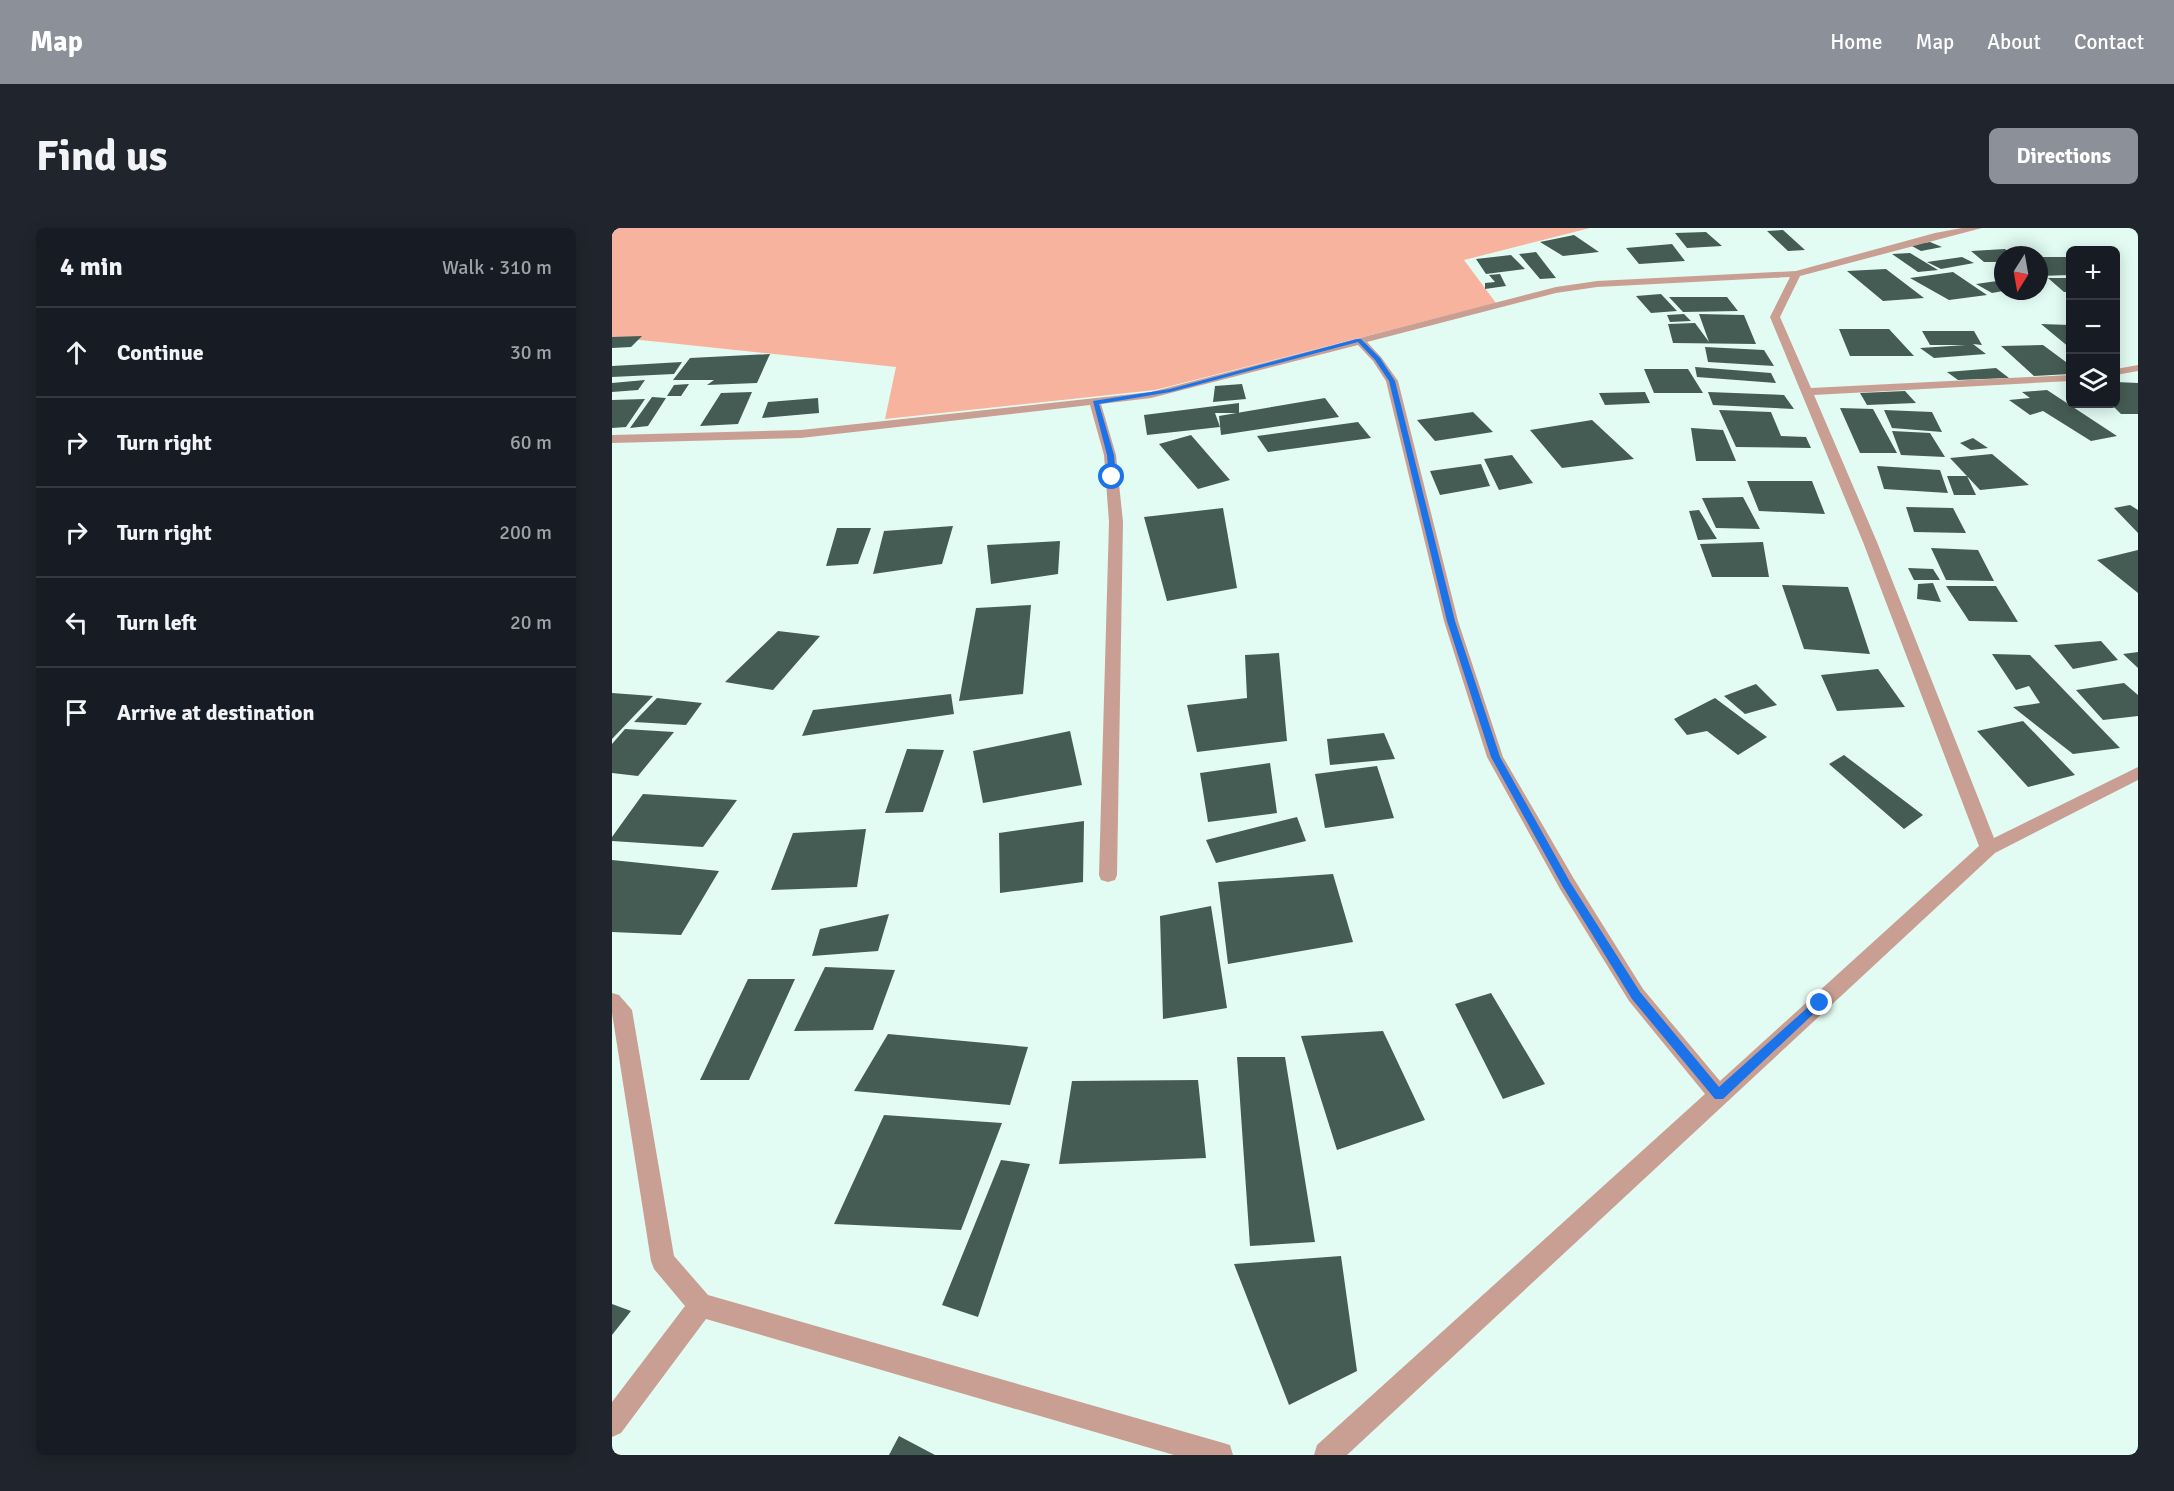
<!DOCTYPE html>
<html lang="en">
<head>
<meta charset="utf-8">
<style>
  :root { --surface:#171b24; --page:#20242c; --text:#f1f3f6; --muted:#9ea1a6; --line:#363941; --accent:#8c9099 }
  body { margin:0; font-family:Signika,sans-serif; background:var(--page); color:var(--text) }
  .controls { position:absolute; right:18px; top:18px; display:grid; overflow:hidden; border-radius:9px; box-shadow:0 3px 15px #0003 }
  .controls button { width:54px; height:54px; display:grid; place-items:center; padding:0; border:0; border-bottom:2px solid var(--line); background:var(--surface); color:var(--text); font:30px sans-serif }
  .compass { position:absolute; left:1382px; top:18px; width:54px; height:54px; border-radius:50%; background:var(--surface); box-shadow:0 3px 15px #0003; rotate:191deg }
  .stop { position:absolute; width:18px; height:18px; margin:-14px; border:4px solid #1a73e8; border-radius:50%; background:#fff }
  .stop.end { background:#1a73e8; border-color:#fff; box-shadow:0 2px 6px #0008 }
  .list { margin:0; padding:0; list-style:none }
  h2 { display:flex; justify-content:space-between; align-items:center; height:78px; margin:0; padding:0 24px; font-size:26px }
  h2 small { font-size:20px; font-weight:400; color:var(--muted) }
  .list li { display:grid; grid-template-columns:39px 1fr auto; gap:18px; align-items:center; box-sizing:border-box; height:90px; padding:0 24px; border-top:2px solid var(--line) }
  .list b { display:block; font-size:22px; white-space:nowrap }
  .list em { font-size:20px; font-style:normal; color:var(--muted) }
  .icon { flex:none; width:33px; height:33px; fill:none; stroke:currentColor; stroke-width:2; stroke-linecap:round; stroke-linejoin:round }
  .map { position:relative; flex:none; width:1526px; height:1227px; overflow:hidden; border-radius:9px }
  header { display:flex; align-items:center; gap:36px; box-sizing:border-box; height:84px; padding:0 30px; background:var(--accent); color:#fff }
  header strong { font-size:28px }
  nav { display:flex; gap:33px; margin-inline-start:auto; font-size:21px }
  .intro { display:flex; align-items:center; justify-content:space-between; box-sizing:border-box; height:144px; padding:0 36px }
  h1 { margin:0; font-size:42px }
  .button { padding:15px 27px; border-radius:9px; background:var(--accent); color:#fff; font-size:21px; font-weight:700 }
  main { display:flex; gap:36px; padding:0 36px }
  aside { flex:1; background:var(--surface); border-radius:9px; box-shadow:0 3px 15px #0003 }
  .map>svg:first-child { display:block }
  .green { fill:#f8b39f }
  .building { fill:#455c54 }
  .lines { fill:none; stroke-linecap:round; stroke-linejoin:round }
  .minor { fill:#c99f93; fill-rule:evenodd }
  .route { fill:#1a73e8 }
</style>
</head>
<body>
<header>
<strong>Map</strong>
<nav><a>Home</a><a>Map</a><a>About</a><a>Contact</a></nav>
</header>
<div class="intro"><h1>Find us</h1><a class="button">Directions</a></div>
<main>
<aside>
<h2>4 min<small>Walk · 310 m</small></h2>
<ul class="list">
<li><svg class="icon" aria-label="ahead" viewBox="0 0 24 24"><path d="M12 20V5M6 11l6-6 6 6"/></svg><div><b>Continue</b></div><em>30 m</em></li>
<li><svg class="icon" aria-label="right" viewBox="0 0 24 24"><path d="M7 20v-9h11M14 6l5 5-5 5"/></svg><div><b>Turn right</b></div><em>60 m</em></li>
<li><svg class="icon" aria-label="right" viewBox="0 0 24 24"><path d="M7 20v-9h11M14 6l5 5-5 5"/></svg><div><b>Turn right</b></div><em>200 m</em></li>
<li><svg class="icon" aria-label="left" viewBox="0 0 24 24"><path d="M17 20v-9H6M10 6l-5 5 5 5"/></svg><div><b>Turn left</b></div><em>20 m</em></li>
<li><svg class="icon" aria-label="arrive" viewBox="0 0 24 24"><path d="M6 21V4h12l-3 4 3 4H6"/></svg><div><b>Arrive at destination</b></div></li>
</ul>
</aside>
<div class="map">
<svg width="1526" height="1227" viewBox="0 0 1526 1227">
  <rect width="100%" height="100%" fill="#e2fcf3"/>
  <!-- green -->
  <path class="green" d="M0,0H978L852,32L884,75L543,162L273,191L284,139L0,109Z"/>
  <!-- building -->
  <path class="building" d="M1171,2L1193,22L1176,23L1155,3Z
    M1094,4L1110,18L1075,20L1063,5Z
    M962,7L987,24L951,28L928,14Z
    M1318,14L1330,19L1309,23L1298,17Z
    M1060,16L1073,33L1027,36L1014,20Z
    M1393,21L1400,27H1391V34H1372L1359,23Z
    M924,24L944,50L928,51L907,26Z
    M1298,25L1326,42L1306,44L1280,26Z
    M899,27L913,41L874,46L864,31Z
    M1350,29L1362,35L1329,41L1315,34Z
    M1427,29H1458V47L1427,48Z
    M1274,41L1312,70L1271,73L1235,43Z
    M1341,44L1375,67L1337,72L1298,50Z
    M888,46L894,58L873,61V55L883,54L877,47Z
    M1436,50H1458V64H1452Z
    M1385,53L1391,57V63L1380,65L1364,56Z
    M1049,66L1065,83L1039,85L1024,68Z
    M1057,69H1115L1126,83L1071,84Z
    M1072,86L1079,93L1058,94L1055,87Z
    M1087,86L1132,87L1144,116L1061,115L1056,96L1083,95L1097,114Z
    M1429,96L1458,97V120Z
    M1227,101H1277L1302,128H1238Z
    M1310,103H1362L1370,117L1361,116L1374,126L1322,130L1308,120L1354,117H1318Z
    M30,108L19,119L0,120V109Z
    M1431,117L1458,137V146L1422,148L1389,118Z
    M1093,119L1152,122L1162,138L1096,134Z
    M158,126L145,155L95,157L102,152H61L78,130Z
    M70,134L62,146L0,149V138Z
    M1083,139L1159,145L1164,155L1085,149Z
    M1384,140L1397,150L1346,152L1335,144Z
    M1032,141H1076L1091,165H1042Z
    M33,152L26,162L0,164V155Z
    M1504,154L1526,155V186H1509L1499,176H1504Z
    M77,156L69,168H55L62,157Z
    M630,156L634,171L601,174L603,158Z
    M1435,162L1505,208L1479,213L1431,183L1418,187L1397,172L1418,170L1410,164Z
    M1293,163L1304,175L1255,177L1248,165Z
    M140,164L126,196L88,198L109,165Z
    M1033,164L1038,175L993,177L987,165Z
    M1096,164L1172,167L1182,181L1101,177Z
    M40,169L54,170L36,198L18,200Z
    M206,170L207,185L150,190L156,174Z
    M713,170L727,189L609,207L607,188Z
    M33,171L14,199L0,200V172Z
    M627,175V185H603L608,199L535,207L532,187Z
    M1228,180L1261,181L1285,225H1248Z
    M1107,182L1159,184L1169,208L1194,209L1199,220L1124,219Z
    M1272,182L1320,184L1330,204L1280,200Z
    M861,184L881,204L823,213L805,192Z
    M980,192L1022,231L950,240L918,202Z
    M746,194L759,210L656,224L645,208Z
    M1079,200L1111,202L1124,233H1084Z
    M1280,203L1318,205L1333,229L1289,227Z
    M579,207L618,252L586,261L547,216Z
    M1361,210L1376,220L1359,222L1348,215Z
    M1380,226L1417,257L1368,262L1338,230Z
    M900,227L921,255L887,262L872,231Z
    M869,236L878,258L828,267L818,243Z
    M1265,238L1328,242L1336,265L1272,261Z
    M1335,248H1355L1364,267H1342Z
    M1135,253H1200L1213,286L1147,283Z
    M1131,269L1148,301L1104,300L1090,270Z
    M1518,277L1526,282V305L1502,280Z
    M1294,279L1341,280L1354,305L1302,304Z
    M611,280L625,360L555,373L532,289Z
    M1087,282L1105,311L1086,312L1077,283Z
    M341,298L330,336L261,346L272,303Z
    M225,300H259L246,336L214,338Z
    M448,313L446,346L379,356L375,317Z
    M1151,314L1157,349H1100L1088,316Z
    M1319,320L1366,322L1382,353L1334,352Z
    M1526,322V365L1485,332Z
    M1296,340L1321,341L1328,352H1302Z
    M1321,355L1329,374L1305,371L1306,356Z
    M1170,357L1236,359L1258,426L1192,421Z
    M1334,358H1384L1406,394L1357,393Z
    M419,377L411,466L347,473L364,380Z
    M166,403L208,408L161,462L113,454Z
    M1489,413L1506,432L1461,441L1442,417Z
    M1526,424V440L1511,426Z
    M667,425L675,513L585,524L575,477L635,470L633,427Z
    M1380,426L1418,427L1508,520L1461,526L1401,479L1428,475L1417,458L1404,462Z
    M1266,441L1293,479L1225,483L1209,447Z
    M1512,455L1526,467V488L1491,492L1464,462Z
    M1144,456L1165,477L1133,486L1112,468Z
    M0,465L41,468L0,511Z
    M339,466L342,486L190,508L201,482Z
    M45,470L90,475L74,497L22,494Z
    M1103,470L1155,509L1126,527L1095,503L1075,507L1062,491Z
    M1411,493L1463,547L1416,559L1365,503Z
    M13,501L62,504L26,548L0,545V516Z
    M458,503L470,557L371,575L361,523Z
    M772,505L783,531L718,537L715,511Z
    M295,521L332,522L311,584L273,585Z
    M1232,527L1311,587L1292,601L1217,536Z
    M658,535L665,585L596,594L588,545Z
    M765,538L782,590L713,600L703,546Z
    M31,566L125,572L91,619L0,613V609Z
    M685,589L694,613L604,635L594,612Z
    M472,593L471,654L388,665L387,605Z
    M254,601L245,659L159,662L181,605Z
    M0,632L107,643L69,707L0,704Z
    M721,646L741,714L616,736L606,654Z
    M599,678L615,780L551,791L548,688Z
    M277,686L266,723L200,728L208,701Z
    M213,739L283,742L261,802L182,803Z
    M136,751H183L137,852H88Z
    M879,765L933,856L891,871L843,776Z
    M771,803L813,892L725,922L689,808Z
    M276,806L416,819L398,877L242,863Z
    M625,829H673L703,1014L638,1018Z
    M586,852L594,930L447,936L460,853Z
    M272,887L390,895L349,1002L222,996Z
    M389,932L418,936L366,1089L330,1077Z
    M729,1028L745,1143L677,1177L622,1036Z
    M0,1076L19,1083L0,1107Z
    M287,1208L323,1227H277Z"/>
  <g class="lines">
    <!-- minor -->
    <path class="minor" d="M1350,0H1370L1188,48L1168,89L1199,160L1458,147V153L1202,167L1265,314L1382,610L1526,539V552L1383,625L735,1227H702L705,1217L1093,866L1017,773L948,661L875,529L832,393L774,153L761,133L746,117L539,170L489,176L504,227L511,294L505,647L503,652L496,654L489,652L487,647L497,294L492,227L478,177L189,210L0,215V207L189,202L539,164L944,59L985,53L1184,43L1323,5ZM1178,49L1158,89L1251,314L1367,618L1108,853L1031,761L962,651L891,529L846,393L786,153L769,129L755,114L944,65L985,59Z
      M1526,137V143L1504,147V141Z
      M0,765L7,767L20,782L62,1028L96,1067L608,1214L618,1217L621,1227H562L94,1091L9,1205L0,1209V1174L73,1078L42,1041L39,1033L0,785Z"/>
  </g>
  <!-- route -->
  <path class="route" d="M745,111H749L768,130L783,153L843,393L888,529L958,654L1028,764L1107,859L1204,772H1212L1213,775L1111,871H1103L1020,771L951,659L879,529L835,393L777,153L763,132L746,114L558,164L487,176L502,227L504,249L500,251L497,249L495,227L481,173L558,161Z"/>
</svg>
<div class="controls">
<button>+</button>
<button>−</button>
<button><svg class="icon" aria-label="layers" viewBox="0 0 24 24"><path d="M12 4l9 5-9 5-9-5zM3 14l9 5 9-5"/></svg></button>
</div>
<svg class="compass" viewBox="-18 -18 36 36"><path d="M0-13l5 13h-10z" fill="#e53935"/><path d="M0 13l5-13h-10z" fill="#9ea1a6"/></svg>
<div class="stop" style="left:500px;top:249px"></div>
<div class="stop end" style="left:1208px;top:775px"></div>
</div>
</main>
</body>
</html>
